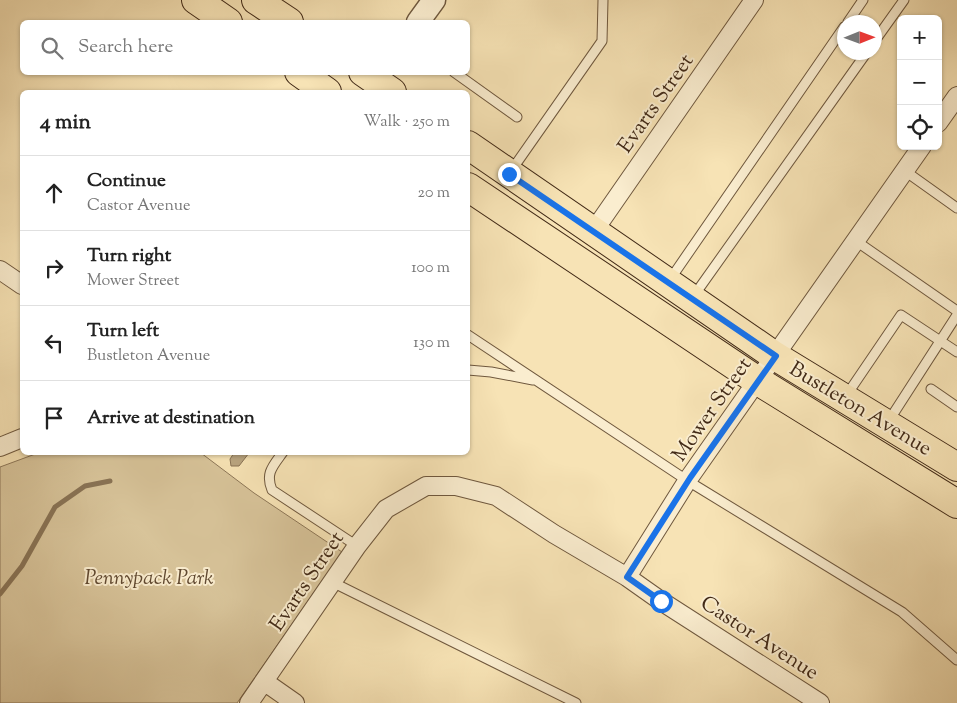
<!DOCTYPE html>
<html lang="en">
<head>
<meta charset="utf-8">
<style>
  :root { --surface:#fff; --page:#f2f2f2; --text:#222; --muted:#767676; --line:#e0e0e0 }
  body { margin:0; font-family:"Sorts Mill Goudy",serif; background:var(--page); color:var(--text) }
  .controls { position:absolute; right:15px; top:15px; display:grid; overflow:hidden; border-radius:8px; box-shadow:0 1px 4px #0004 }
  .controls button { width:45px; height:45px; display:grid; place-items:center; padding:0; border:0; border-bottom:1px solid var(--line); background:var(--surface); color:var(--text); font:25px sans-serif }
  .compass { position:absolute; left:837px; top:15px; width:45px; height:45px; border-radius:50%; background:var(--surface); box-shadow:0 1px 4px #0004; rotate:89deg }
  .stop { position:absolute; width:15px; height:15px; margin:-11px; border:4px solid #1a73e8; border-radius:50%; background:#fff }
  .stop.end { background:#1a73e8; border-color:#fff; box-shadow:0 1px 5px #0008 }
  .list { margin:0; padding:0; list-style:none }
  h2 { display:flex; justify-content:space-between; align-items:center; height:65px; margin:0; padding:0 20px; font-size:21px }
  h2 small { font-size:16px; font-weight:400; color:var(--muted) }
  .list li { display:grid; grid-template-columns:32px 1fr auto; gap:15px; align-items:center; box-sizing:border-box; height:75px; padding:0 20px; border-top:1px solid var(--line) }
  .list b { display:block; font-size:19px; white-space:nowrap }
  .list p { margin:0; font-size:16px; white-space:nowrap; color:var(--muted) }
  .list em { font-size:16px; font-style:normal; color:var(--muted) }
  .icon { flex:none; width:28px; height:28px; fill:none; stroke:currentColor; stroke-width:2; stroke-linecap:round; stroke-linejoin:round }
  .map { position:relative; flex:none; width:957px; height:703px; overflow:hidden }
  .search { position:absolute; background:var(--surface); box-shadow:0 1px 4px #0004; left:20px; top:20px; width:450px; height:55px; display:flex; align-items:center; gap:12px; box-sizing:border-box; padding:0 18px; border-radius:8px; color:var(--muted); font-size:19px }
  .panel { position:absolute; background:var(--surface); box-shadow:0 1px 4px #0004; left:20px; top:90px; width:450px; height:365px; border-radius:8px }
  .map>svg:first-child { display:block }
  .green { fill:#d8c49a; stroke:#8d7758 }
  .water { fill:#b9a47f; stroke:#897355 }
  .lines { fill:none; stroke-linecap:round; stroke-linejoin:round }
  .stream { stroke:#897355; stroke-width:5 }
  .service-casing { stroke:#6f583e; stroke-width:11 }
  .minor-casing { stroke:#6f583e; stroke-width:20 }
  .tertiary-casing { stroke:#6f583e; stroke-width:25 }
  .primary-casing { stroke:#422a17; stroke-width:30 }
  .service { stroke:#faedcf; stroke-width:9 }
  .minor { stroke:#faedcf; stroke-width:18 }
  .tertiary { stroke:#faedcf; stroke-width:22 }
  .primary { stroke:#f7e3b5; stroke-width:28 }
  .route { stroke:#1a73e8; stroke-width:6 }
  .labels { text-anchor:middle; stroke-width:4; stroke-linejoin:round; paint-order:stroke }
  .street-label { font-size:21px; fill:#422a17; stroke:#faedcf }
  .park-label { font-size:21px; font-style:italic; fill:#604931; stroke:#faedcf }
</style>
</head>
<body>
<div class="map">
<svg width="957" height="703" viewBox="0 0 957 703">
  <rect width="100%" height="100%" fill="#f7e3b5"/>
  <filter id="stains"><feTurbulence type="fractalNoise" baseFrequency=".004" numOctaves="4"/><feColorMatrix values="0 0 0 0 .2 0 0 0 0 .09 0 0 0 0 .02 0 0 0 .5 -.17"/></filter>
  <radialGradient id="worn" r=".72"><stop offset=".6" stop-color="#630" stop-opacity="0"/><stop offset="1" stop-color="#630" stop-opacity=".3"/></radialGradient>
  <!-- green -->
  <path class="green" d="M38,453H201L254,493L342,552L237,703H0V467Z"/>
  <!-- water -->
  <path class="water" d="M234,453H249L239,466H231L230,459Z"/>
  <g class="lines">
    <!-- stream -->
    <path class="stream" d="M0,594L22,566L55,507L85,486L110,481"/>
    <!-- service casing -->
    <g class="service-casing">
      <path id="service" d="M848,22L863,0
        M874,42L904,0
        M454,72L517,117
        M511,171L602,41L603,0
        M905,171L957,208
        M856,241L957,311
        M669,281L844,27
        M693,297L867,52
        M468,335L688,481L902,612L957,660
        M468,370L491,372L533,380
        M931,389L957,407
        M846,396L901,315L957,352
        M888,422L957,315
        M283,452C273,466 265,473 272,490L357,546
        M332,582L576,703"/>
    </g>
    <!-- minor casing -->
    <g class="minor-casing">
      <path id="minor" d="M938,123L957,96
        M593,232L754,0
        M0,270L22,285
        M0,447L22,438
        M627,577L689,478L922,146
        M265,682L295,703
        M249,703L357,546L386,509L426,486H456L496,496L554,534L627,577L661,601L820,703"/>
    </g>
    <!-- tertiary casing -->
    <g class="tertiary-casing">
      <path id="tertiary" d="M418,22L434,0"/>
    </g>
    <!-- primary casing -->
    <g class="primary-casing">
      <path id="primary" d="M196,0L228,22
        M256,0L289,22
        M299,72L327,92
        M363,72L392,92
        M468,145L775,356L957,467
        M468,187L758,381L957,504"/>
    </g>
    <!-- service -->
    <use href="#service" class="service"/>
    <!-- minor -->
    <use href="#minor" class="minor"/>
    <!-- tertiary -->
    <use href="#tertiary" class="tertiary"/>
    <!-- primary -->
    <use href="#primary" class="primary"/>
  </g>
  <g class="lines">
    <!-- route -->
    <path class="route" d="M509,174L776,356L690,478L627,577L661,601"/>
  </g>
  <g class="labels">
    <!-- street labels -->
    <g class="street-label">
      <text transform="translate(655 103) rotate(-55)" y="7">Evarts Street</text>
      <text transform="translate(861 408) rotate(31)" y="7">Bustleton Avenue</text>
      <text transform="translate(711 409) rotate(-55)" y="7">Mower Street</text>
      <text transform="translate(306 581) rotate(-56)" y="7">Evarts Street</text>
      <text transform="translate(760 637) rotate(33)" y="7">Castor Avenue</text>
    </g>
    <!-- park labels -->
    <g class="park-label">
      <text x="149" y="584">Pennypack Park</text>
    </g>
  </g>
  <rect width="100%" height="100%" filter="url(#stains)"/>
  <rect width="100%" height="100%" fill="url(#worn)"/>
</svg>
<div class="controls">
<button>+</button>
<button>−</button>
<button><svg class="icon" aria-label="locate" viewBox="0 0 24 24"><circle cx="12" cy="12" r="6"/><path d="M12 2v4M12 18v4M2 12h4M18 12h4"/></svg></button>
</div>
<svg class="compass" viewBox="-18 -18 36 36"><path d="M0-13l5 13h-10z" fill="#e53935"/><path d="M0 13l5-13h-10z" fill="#767676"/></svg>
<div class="stop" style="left:661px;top:601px"></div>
<div class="stop end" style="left:509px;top:174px"></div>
<div class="search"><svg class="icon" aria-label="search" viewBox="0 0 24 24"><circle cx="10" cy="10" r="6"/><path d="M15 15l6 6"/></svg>Search here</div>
<section class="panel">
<h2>4 min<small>Walk · 250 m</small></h2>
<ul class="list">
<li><svg class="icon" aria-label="ahead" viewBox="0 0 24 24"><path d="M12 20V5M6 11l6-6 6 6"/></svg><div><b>Continue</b><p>Castor Avenue</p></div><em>20 m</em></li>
<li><svg class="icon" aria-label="right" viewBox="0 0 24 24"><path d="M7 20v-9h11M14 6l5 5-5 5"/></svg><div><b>Turn right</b><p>Mower Street</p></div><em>100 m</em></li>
<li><svg class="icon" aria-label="left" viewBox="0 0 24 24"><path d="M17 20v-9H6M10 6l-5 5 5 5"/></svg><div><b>Turn left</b><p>Bustleton Avenue</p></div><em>130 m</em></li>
<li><svg class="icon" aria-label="arrive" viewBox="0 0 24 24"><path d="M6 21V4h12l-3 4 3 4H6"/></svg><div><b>Arrive at destination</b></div></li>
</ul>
</section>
</div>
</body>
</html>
